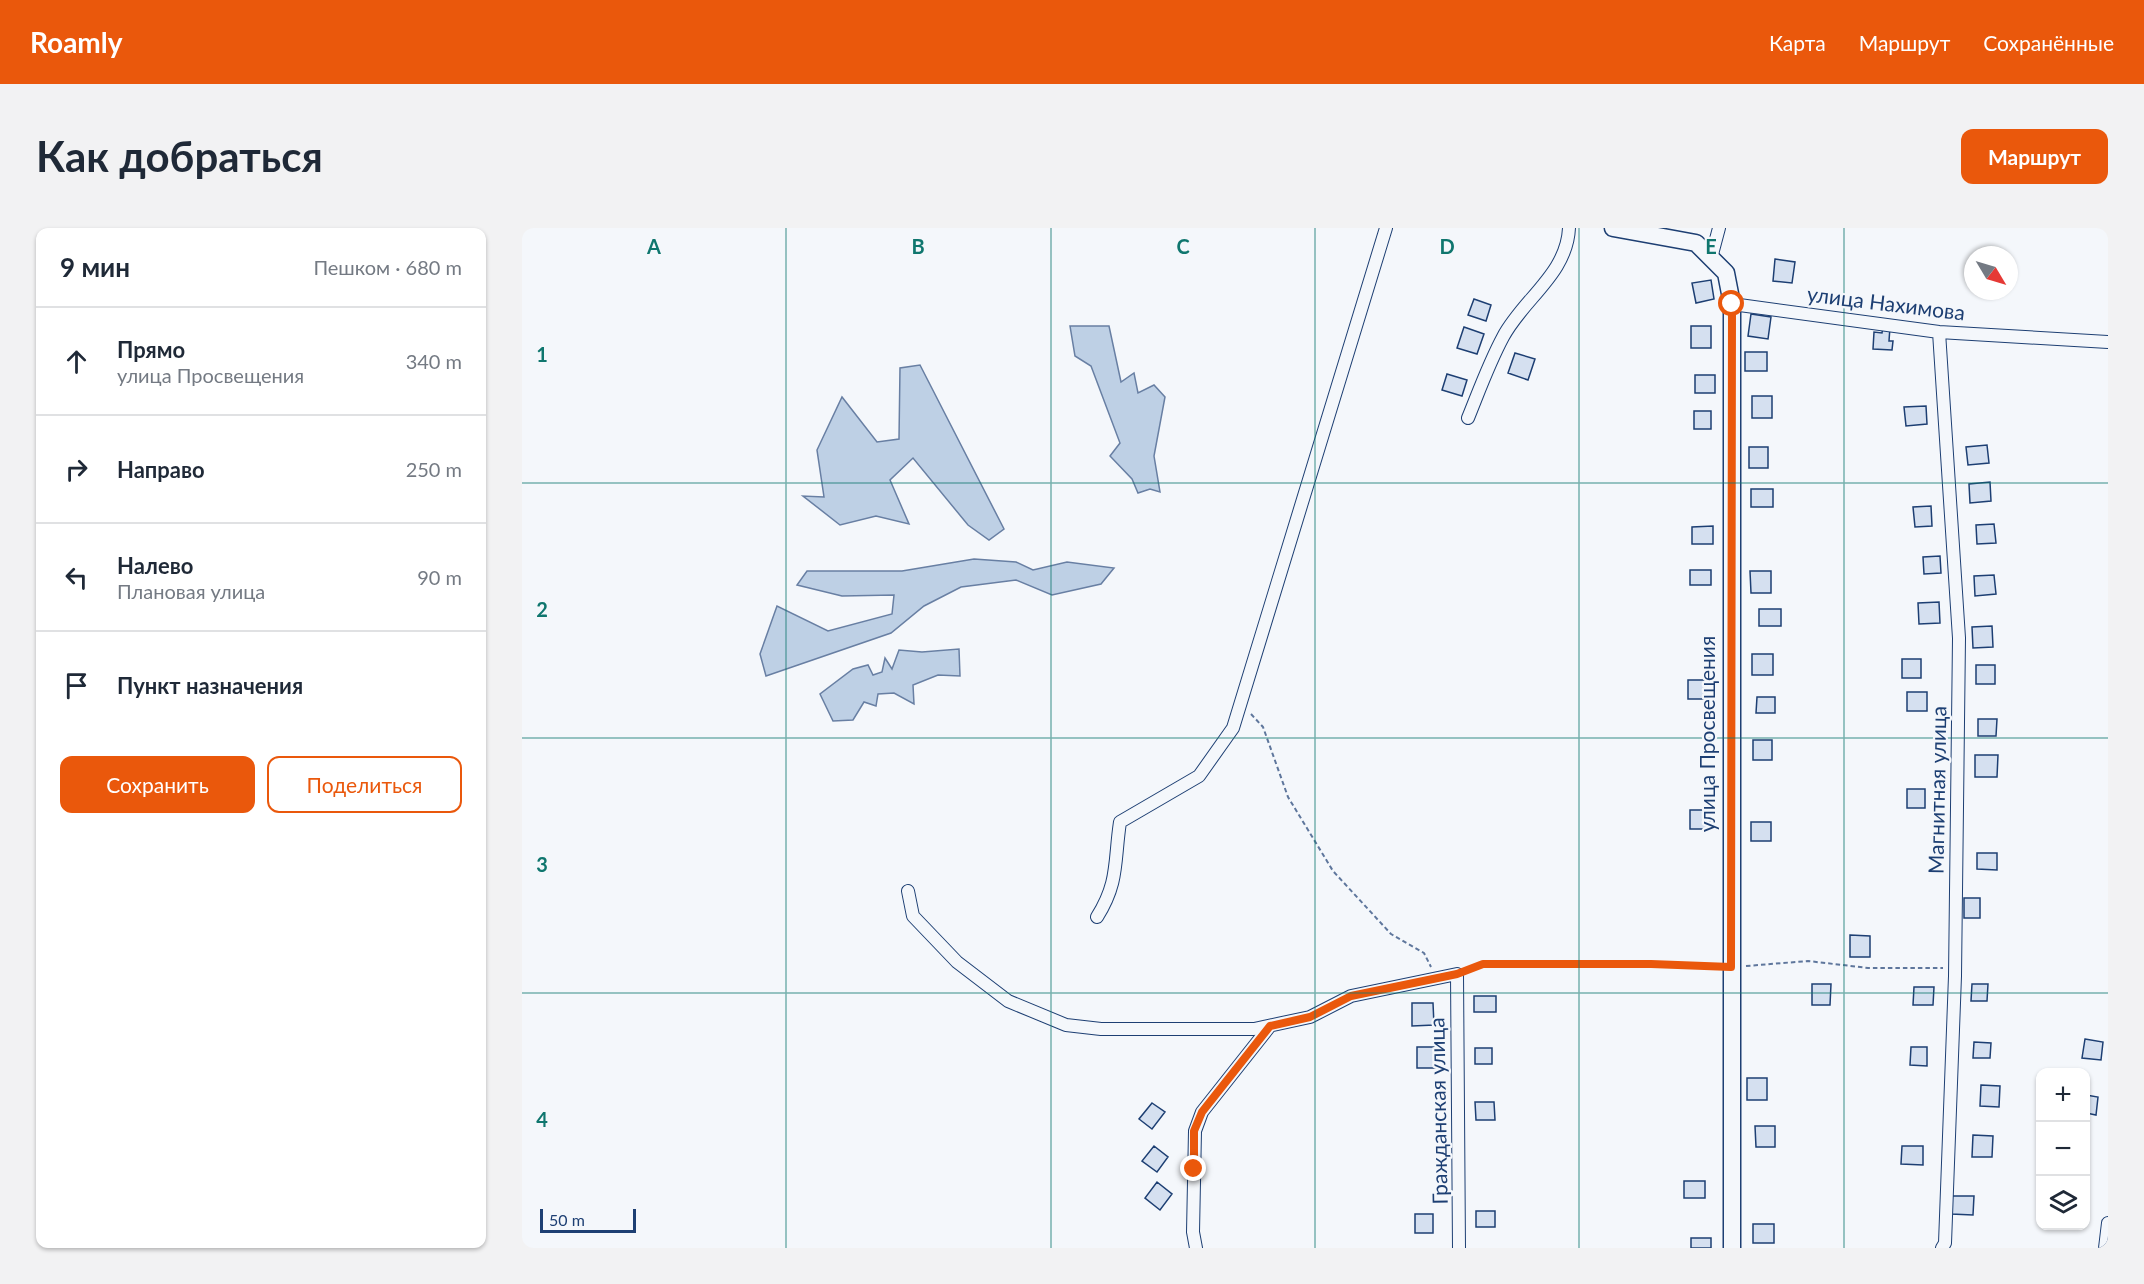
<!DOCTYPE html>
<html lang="ru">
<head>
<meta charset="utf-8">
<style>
  :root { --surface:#fff; --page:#f2f2f3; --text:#1f2937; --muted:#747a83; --line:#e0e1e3; --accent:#ea580c }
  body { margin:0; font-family:Lato,sans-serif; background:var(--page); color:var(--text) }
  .controls { position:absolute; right:18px; bottom:18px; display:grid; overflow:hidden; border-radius:12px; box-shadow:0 2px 4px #0004 }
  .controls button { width:54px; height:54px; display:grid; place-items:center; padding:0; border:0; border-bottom:2px solid var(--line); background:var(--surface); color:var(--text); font:30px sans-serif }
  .compass { position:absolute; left:1442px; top:18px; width:54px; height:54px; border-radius:50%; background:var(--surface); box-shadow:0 2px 4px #0004; rotate:128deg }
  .scale { position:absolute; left:18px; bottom:15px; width:96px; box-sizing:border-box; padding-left:6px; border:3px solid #1d3f73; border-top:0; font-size:16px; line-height:21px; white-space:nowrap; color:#1d3f73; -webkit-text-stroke:4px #f4f7fb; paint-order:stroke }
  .stop { position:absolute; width:18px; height:18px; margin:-14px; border:4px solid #ea580c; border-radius:50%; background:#fff }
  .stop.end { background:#ea580c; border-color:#fff; box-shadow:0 2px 6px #0008 }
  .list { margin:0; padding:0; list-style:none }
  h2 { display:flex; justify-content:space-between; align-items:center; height:78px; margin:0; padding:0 24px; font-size:26px }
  h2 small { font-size:20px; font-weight:400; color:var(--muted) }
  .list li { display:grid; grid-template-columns:39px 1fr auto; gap:18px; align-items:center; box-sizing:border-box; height:108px; padding:0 24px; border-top:2px solid var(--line) }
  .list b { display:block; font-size:22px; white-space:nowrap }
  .list p { margin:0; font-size:20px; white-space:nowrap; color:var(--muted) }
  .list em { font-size:20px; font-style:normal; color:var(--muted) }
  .actions { display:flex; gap:12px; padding:18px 24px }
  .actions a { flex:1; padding:14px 0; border:2px solid var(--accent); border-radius:12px; text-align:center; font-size:21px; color:var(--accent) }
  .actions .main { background:var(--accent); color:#fff }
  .icon { flex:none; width:33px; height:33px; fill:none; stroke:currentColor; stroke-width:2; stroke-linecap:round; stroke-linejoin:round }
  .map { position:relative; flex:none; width:1586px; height:1020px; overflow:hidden; border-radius:12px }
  header { display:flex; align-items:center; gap:36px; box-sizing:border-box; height:84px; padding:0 30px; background:var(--accent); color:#fff }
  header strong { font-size:28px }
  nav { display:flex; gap:33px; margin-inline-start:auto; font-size:21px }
  .intro { display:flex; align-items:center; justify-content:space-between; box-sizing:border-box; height:144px; padding:0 36px }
  h1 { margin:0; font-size:42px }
  .button { padding:15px 27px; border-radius:12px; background:var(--accent); color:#fff; font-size:21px; font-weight:700 }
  main { display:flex; gap:36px; padding:0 36px }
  aside { flex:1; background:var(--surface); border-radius:12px; box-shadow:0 2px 4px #0004 }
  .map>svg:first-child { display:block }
  .water { fill:#bed0e5; stroke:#687fa3; stroke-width:1.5 }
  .building { fill:#d5e0f0; stroke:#1d3f73; stroke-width:1.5 }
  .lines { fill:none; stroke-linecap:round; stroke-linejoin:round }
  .street-casing { stroke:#1d3f73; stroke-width:14 }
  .secondary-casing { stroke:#1d3f73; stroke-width:19 }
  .path { stroke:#5e769c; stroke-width:2; stroke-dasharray:4.5 3; stroke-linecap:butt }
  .street { stroke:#f4f7fb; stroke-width:12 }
  .secondary { stroke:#f4f7fb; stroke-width:16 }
  .route { stroke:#ea580c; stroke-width:8 }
  .grid { fill:none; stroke:#0f766e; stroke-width:1.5; stroke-opacity:0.55 }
  .labels { text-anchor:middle; stroke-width:4.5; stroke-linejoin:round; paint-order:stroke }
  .street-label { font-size:21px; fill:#1d3f73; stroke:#f4f7fb }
  .grid-label { font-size:20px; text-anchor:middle; font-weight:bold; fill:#0f766e; stroke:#f4f7fb; stroke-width:4.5; stroke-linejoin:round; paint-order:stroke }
</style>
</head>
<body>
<header>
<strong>Roamly</strong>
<nav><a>Карта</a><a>Маршрут</a><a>Сохранённые</a></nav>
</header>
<div class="intro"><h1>Как добраться</h1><a class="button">Маршрут</a></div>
<main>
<aside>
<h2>9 мин<small>Пешком · 680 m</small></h2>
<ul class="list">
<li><svg class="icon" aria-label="ahead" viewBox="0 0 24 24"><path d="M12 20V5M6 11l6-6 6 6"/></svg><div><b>Прямо</b><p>улица Просвещения</p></div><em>340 m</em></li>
<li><svg class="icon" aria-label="right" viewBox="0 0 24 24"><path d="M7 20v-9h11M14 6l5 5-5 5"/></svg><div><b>Направо</b></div><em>250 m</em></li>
<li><svg class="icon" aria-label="left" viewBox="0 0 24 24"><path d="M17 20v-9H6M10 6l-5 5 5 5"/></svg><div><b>Налево</b><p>Плановая улица</p></div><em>90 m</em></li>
<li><svg class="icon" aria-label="arrive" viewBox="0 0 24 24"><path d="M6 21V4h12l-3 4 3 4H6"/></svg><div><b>Пункт назначения</b></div></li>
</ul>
<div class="actions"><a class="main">Сохранить</a><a>Поделиться</a></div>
</aside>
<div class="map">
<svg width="1586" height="1020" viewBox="0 0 1586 1020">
  <rect width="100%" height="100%" fill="#f4f7fb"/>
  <!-- water -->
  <path class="water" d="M548,98H587L599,154L612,145L616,165L632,157L643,169L632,228L638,264L628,261L616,265L610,251L588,228L598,215L569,138L553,128Z
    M398,137L482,301L467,312L446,297L391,230L368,252L387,296L354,288L318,297L281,268L302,269L295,222L320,169L355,214L377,211L378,140Z
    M452,331L494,334L511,342L545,334L592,340L579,356L530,367L494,352L439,359L402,378L369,405L244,448L238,426L255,378L306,403L370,386L372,367L320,368L275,357L285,343H380Z
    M437,421L438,448L416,447L391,457L392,476L372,465L356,466L354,478L342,474L331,492L311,493L298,466L331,441L346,437L351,447L360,444L363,430L370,441L377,422L400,424Z"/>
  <!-- building -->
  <path class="building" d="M1253,31L1273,34L1270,55L1251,53Z
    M1189,52L1192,71L1174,75L1170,55Z
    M952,71L969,77L964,93L946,87Z
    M1229,86L1249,89L1246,111L1226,108Z
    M1169,98H1189V120H1169Z
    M942,99L962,106L955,126L935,120Z
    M1361,99H1368L1367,113H1371L1370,122L1351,121L1352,104L1360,105Z
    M1223,124H1245V143H1223Z
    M993,125L1013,131L1006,152L986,145Z
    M925,146L945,152L940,168L920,162Z
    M1173,147H1193V165H1173Z
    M1230,168H1250V190H1230Z
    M1404,178L1405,196L1384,198L1382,179Z
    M1172,183H1189V201H1172Z
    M1465,217L1467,235L1446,237L1444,219Z
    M1227,219H1246V240H1227Z
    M1468,254L1469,273L1448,275L1447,256Z
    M1229,261H1251V279H1229Z
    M1409,278L1410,298L1393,299L1391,279Z
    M1472,296L1474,315L1455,316L1454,297Z
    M1191,298V316H1170V299Z
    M1418,328L1419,345L1402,346L1401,329Z
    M1168,342H1189V357H1168Z
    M1228,343H1249V365H1229Z
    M1472,347L1474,366L1453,368L1452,348Z
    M1417,374L1418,395L1397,396L1396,375Z
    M1237,381H1259V398H1237Z
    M1470,398L1471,419L1451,420L1450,399Z
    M1230,426H1251V447H1230Z
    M1380,431H1399V450H1380Z
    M1454,437H1473V456H1454Z
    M1166,452H1184V471H1166Z
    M1385,464H1405V483H1385Z
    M1235,469H1253V485H1234Z
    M1456,491H1475L1474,508H1456Z
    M1231,512H1250V532H1231Z
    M1453,527H1476L1475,549H1453Z
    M1385,561H1403V580H1385Z
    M1168,582H1188V601H1168Z
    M1229,594H1249V613H1229Z
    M1455,625H1475V642L1455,641Z
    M1442,670H1458V690H1442Z
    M1328,707L1348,708V729H1328Z
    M1290,756H1309L1308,777H1290Z
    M1450,756H1466L1465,773H1449Z
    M1392,759H1412L1411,777H1391Z
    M952,768H974V784H952Z
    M890,775H911L912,797L890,798Z
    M1563,811L1581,814L1579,832L1560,830Z
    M1452,814L1469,815L1468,830H1451Z
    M895,819H915V840H895Z
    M1389,819H1405V838L1388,837Z
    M953,820H970V836H953Z
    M1225,850H1245V872H1225Z
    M1459,857L1478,858L1477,879L1458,878Z
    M1564,867L1576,869L1574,887L1564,885Z
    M953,874H972L973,892H954Z
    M630,875L643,884L630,901L617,891Z
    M1233,898H1253V919H1234Z
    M1451,907L1471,908L1470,929H1450Z
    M632,918L646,929L635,944L620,933Z
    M1380,918H1401V937L1379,936Z
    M1162,953H1183V970H1162Z
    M635,954L650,966L638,982L623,970Z
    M1430,968H1452L1451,987L1429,986Z
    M954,983H973V999H954Z
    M893,986H911V1005H893Z
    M1231,996H1252V1015H1231Z
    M1169,1010H1189V1020H1169Z"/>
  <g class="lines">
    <!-- street casing -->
    <g class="street-casing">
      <path id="street" d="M1189,30L1197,0
        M1210,76L1417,104L1586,114
        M1417,104L1437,410L1433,748L1423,1015L1420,1020
        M946,190C957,163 967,135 981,109C1001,71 1045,46 1047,0
        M386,663L391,688L435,734L486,773L544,797L579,801H732L788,789L829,768L935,746L937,1020
        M575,689C597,654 592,634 598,594L677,548L711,500L864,0
        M674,1020L671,1004L673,903L680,884L748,798
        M1583,1020L1586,995"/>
    </g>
    <!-- secondary casing -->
    <g class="secondary-casing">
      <path id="secondary" d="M1091,0L1174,15L1204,45L1210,76V1020"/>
    </g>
    <!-- path -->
    <path class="path" d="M729,486L741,499L766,569L811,643L869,706L902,725L909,739
      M1224,738L1286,733L1346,740H1421
      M946,742L961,736L1197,739"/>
    <!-- street -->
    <use href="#street" class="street"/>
    <!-- secondary -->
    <use href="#secondary" class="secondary"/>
  </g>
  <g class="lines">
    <!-- route -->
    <path class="route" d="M672,941V903L680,884L748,798L788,789L829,768L935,746L961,736H1129L1209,739L1210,76"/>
  </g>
  <!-- grid -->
  <path class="grid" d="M264,0V1020M529,0V1020M793,0V1020M1057,0V1020M1322,0V1020M0,255H1586M0,510H1586M0,765H1586"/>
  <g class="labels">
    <!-- street labels -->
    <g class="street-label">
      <text transform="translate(1364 76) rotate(7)" y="7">улица Нахимова</text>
      <text transform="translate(1186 506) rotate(-90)" y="7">улица Просвещения</text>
      <text transform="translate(1416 562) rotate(-89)" y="7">Магнитная улица</text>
      <text transform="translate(917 883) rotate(-91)" y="7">Гражданская улица</text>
    </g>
  </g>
  <g class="grid-label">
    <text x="132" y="26">A</text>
    <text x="396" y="26">B</text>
    <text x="661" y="26">C</text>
    <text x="925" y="26">D</text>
    <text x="1189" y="26">E</text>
    <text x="20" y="134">1</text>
    <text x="20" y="389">2</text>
    <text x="20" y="644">3</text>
    <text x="20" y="899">4</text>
  </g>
</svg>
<div class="controls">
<button>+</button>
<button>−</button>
<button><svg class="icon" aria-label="layers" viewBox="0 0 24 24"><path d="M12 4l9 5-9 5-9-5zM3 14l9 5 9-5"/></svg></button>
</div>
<svg class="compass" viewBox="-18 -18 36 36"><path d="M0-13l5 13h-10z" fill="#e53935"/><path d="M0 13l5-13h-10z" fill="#747a83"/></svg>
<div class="scale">50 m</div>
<div class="stop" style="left:1210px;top:76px"></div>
<div class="stop end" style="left:672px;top:941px"></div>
</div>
</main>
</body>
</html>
